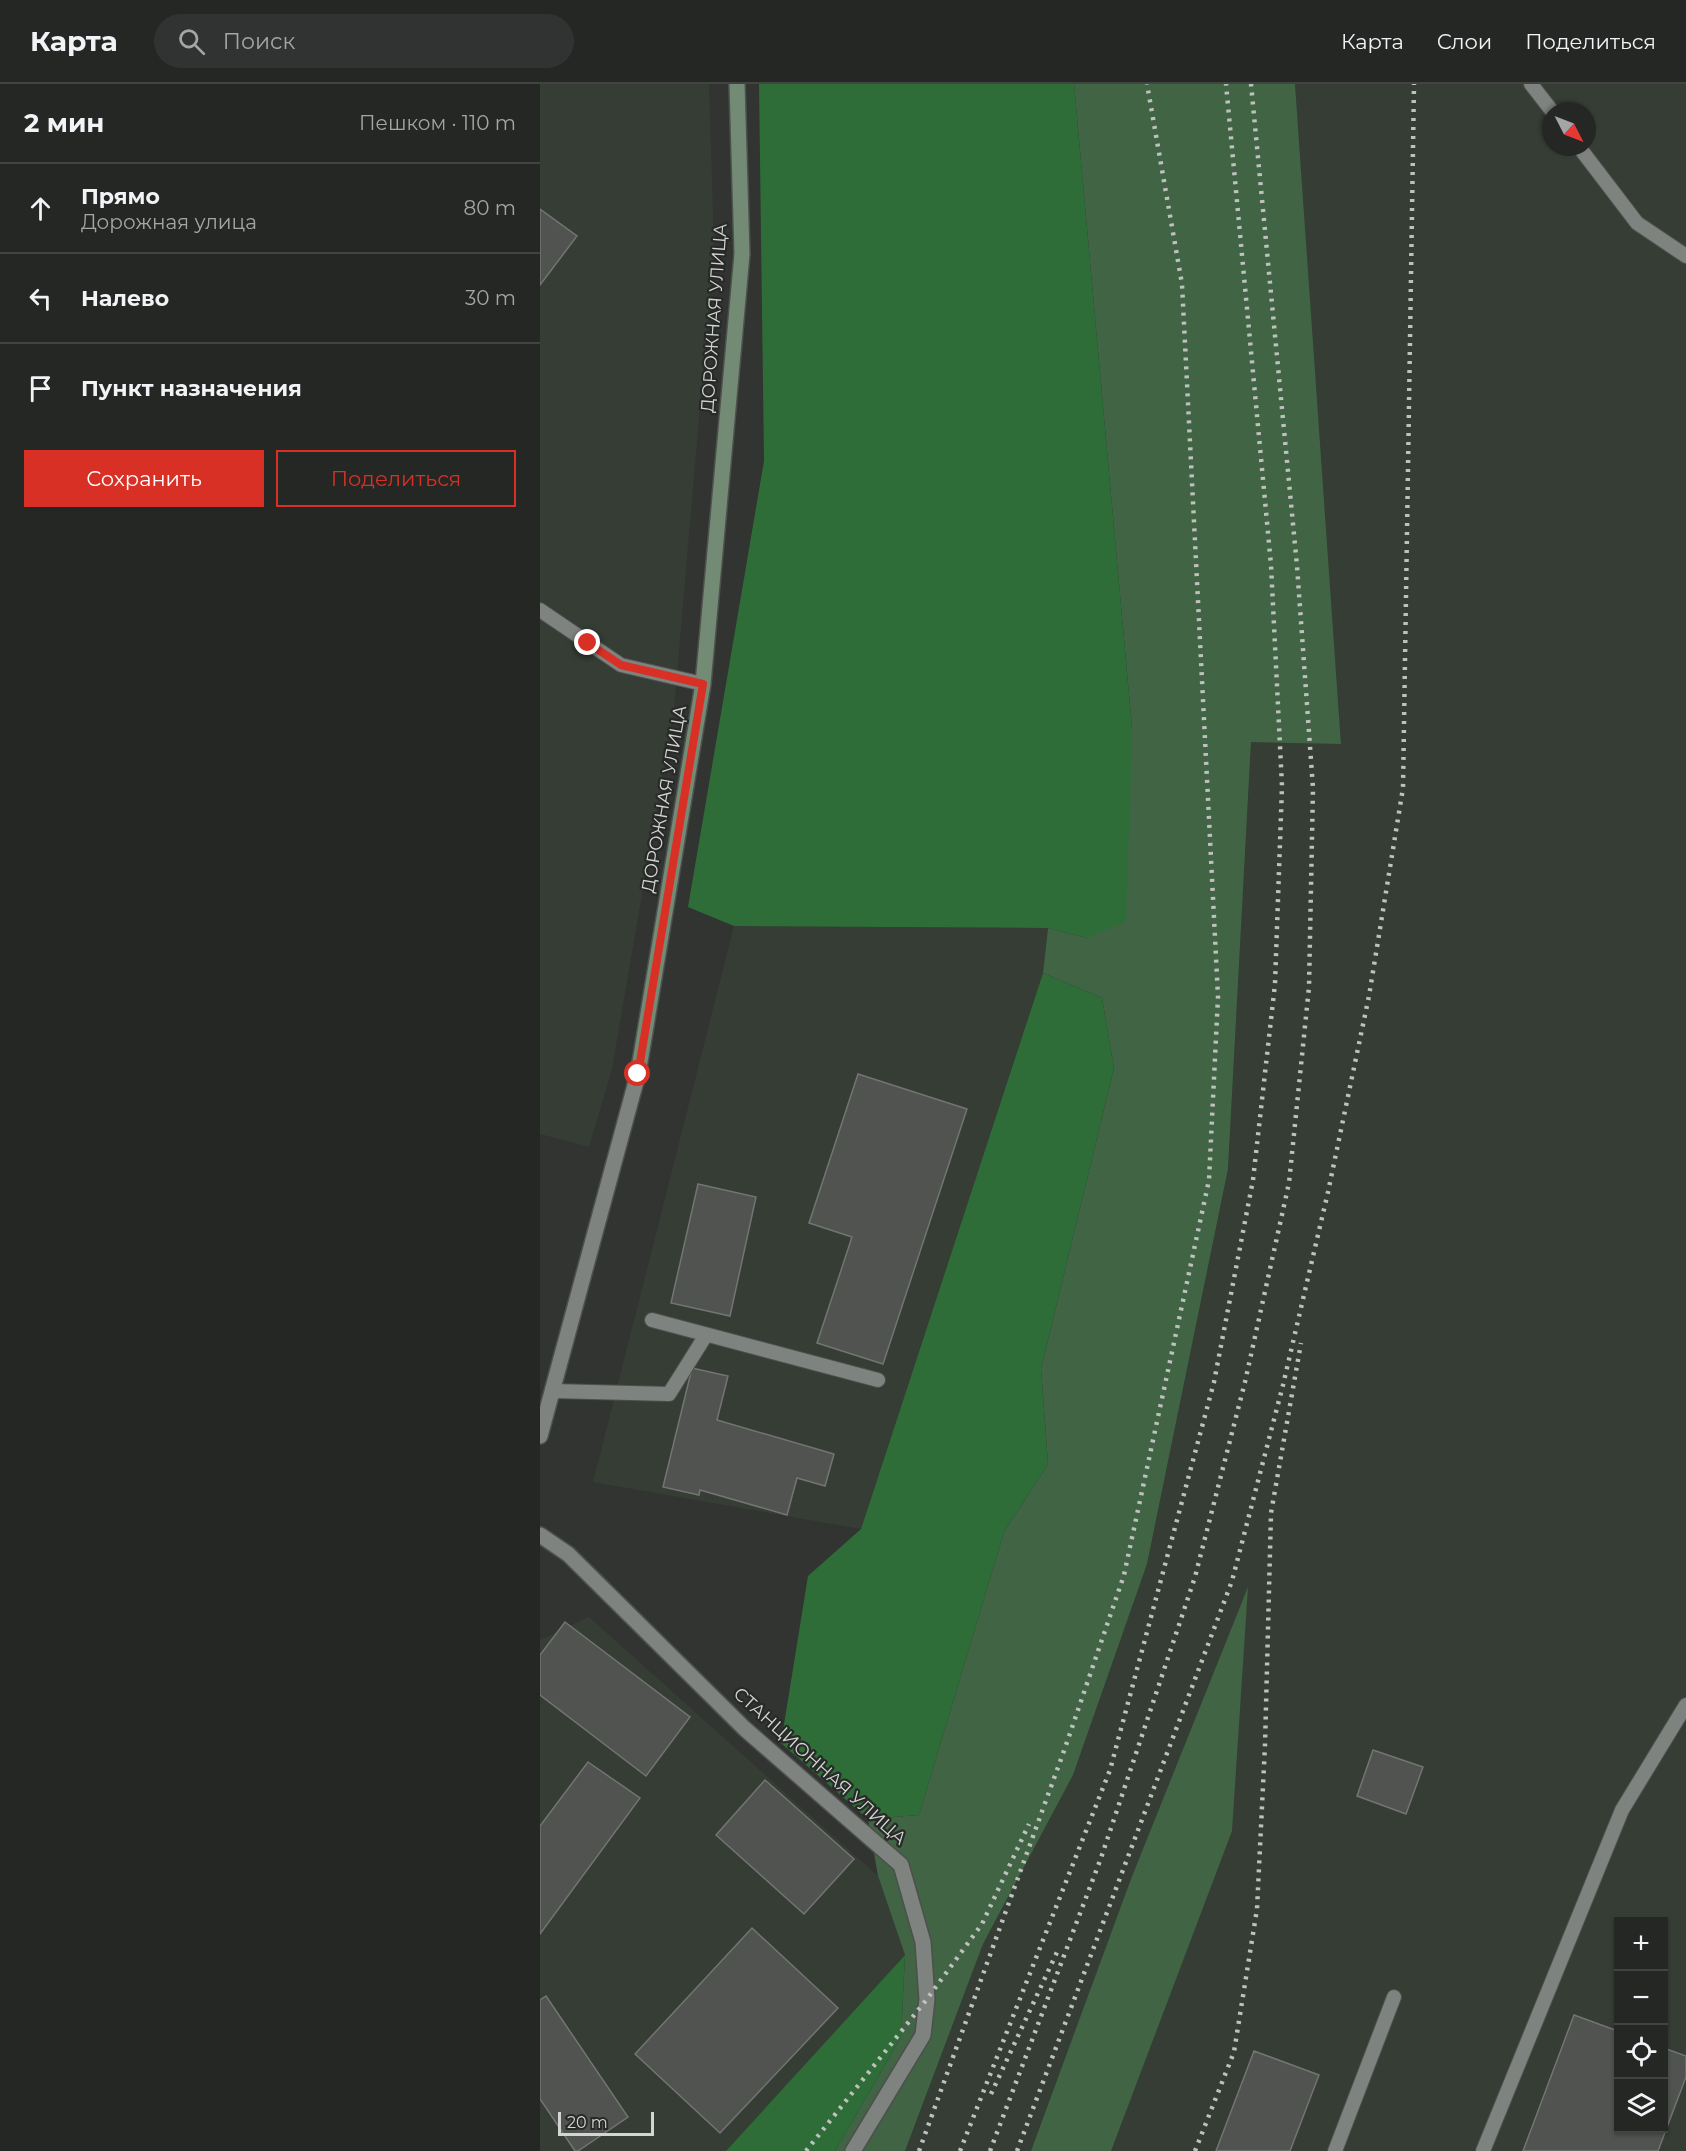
<!DOCTYPE html>
<html lang="ru">
<head>
<meta charset="utf-8">
<style>
  :root { --surface:#252725; --page:#313332; --text:#f1f3f6; --muted:#a3a5a7; --line:#424442; --accent:#d93025 }
  body { margin:0; font-family:Montserrat,sans-serif; background:var(--page); color:var(--text) }
  .controls { position:absolute; right:18px; bottom:18px; display:grid; overflow:hidden; border-radius:0px; box-shadow:0 2px 4px #0004 }
  .controls button { width:54px; height:54px; display:grid; place-items:center; padding:0; border:0; border-bottom:2px solid var(--line); background:var(--surface); color:var(--text); font:30px sans-serif }
  .compass { position:absolute; left:1002px; top:18px; width:54px; height:54px; border-radius:50%; background:var(--surface); box-shadow:0 2px 4px #0004; rotate:132deg }
  .scale { position:absolute; left:18px; bottom:15px; width:96px; box-sizing:border-box; padding-left:6px; border:3px solid #d3d5d3; border-top:0; font-size:16px; line-height:21px; white-space:nowrap; color:#d3d5d3; -webkit-text-stroke:4px #272a27; paint-order:stroke }
  .stop { position:absolute; width:18px; height:18px; margin:-14px; border:4px solid #d93025; border-radius:50%; background:#fff }
  .stop.end { background:#d93025; border-color:#fff; box-shadow:0 2px 6px #0008 }
  .list { margin:0; padding:0; list-style:none }
  h2 { display:flex; justify-content:space-between; align-items:center; height:78px; margin:0; padding:0 24px; font-size:26px }
  h2 small { font-size:20px; font-weight:400; color:var(--muted) }
  .list li { display:grid; grid-template-columns:39px 1fr auto; gap:18px; align-items:center; box-sizing:border-box; height:90px; padding:0 24px; border-top:2px solid var(--line) }
  .list b { display:block; font-size:22px; white-space:nowrap }
  .list p { margin:0; font-size:20px; white-space:nowrap; color:var(--muted) }
  .list em { font-size:20px; font-style:normal; color:var(--muted) }
  .actions { display:flex; gap:12px; padding:18px 24px }
  .actions a { flex:1; padding:14px 0; border:2px solid var(--accent); border-radius:0px; text-align:center; font-size:21px; color:var(--accent) }
  .actions .main { background:var(--accent); color:#fff }
  .icon { flex:none; width:33px; height:33px; fill:none; stroke:currentColor; stroke-width:2; stroke-linecap:round; stroke-linejoin:round }
  .map { position:relative; flex:none; width:1146px; height:2067px; overflow:hidden }
  header { display:flex; align-items:center; gap:36px; box-sizing:border-box; height:84px; padding:0 30px; background:var(--surface); border-bottom:2px solid var(--line) }
  header strong { font-size:28px }
  nav { display:flex; gap:33px; margin-inline-start:auto; font-size:21px }
  .search { width:420px; height:54px; background:var(--page); display:flex; align-items:center; gap:15px; box-sizing:border-box; padding:0 21px; border-radius:33px; color:var(--muted); font-size:22px }
  main { display:flex }
  aside { flex:1; background:var(--surface) }
  .map>svg:first-child { display:block }
  .built { fill:#353d35; fill-rule:evenodd }
  .green { fill:#406444 }
  .forest { fill:#2e6d38 }
  .building { fill:#505350; stroke:#727572; stroke-width:1.5 }
  .lines { fill:none; stroke-linecap:round; stroke-linejoin:round }
  .lane-casing { stroke:#4d504d; stroke-width:16 }
  .street-casing { stroke:#4d504d; stroke-width:18 }
  .secondary-casing { stroke:#4d504d; stroke-width:18 }
  .lane { stroke:#7f837f; stroke-width:14 }
  .street { stroke:#7f837f; stroke-width:15 }
  .secondary { stroke:#738a75; stroke-width:15 }
  .rail { stroke:#bfc1bf; stroke-width:4.5; stroke-dasharray:3 6; stroke-linecap:butt }
  .route { stroke:#d93025; stroke-width:8 }
  .labels { text-anchor:middle; stroke-width:4.5; stroke-linejoin:round; paint-order:stroke }
  .street-label { font-size:18px; fill:#d3d5d3; stroke:#272a27 }
</style>
</head>
<body>
<header>
<strong>Карта</strong>
<div class="search"><svg class="icon" aria-label="search" viewBox="0 0 24 24"><circle cx="10" cy="10" r="6"/><path d="M15 15l6 6"/></svg>Поиск</div>
<nav><a>Карта</a><a>Слои</a><a>Поделиться</a></nav>
</header>
<main>
<aside>
<h2>2 мин<small>Пешком · 110 m</small></h2>
<ul class="list">
<li><svg class="icon" aria-label="ahead" viewBox="0 0 24 24"><path d="M12 20V5M6 11l6-6 6 6"/></svg><div><b>Прямо</b><p>Дорожная улица</p></div><em>80 m</em></li>
<li><svg class="icon" aria-label="left" viewBox="0 0 24 24"><path d="M17 20v-9H6M10 6l-5 5 5 5"/></svg><div><b>Налево</b></div><em>30 m</em></li>
<li><svg class="icon" aria-label="arrive" viewBox="0 0 24 24"><path d="M6 21V4h12l-3 4 3 4H6"/></svg><div><b>Пункт назначения</b></div></li>
</ul>
<div class="actions"><a class="main">Сохранить</a><a>Поделиться</a></div>
</aside>
<div class="map">
<svg width="1146" height="2067" viewBox="0 0 1146 2067">
  <rect width="100%" height="100%" fill="#313431"/>
  <!-- built -->
  <path class="built" d="M0,0H169L174,161L134,625L72,985L49,1063L0,1050Z
    M755,0H1146V2067H365L443,1860L533,1691L607,1480L688,1085L711,657L801,660ZM1011,27H1047V63H1011ZM1078,1838H1124V2044H1078Z
    M194,842L508,844L503,889L321,1445L53,1398Z
    M49,1533L338,1792L365,1871L186,2067H0V1556Z"/>
  <!-- green -->
  <path class="green" d="M534,0H755L801,660L711,658L688,1085L607,1480L533,1691L443,1860L365,2067H295L361,1953L365,1871L338,1792L328,1735L379,1731L464,1448L508,1380L501,1285L574,984L562,914L503,889L508,844L547,854L592,644Z
    M708,1503L692,1747L571,2067H491L591,1795Z"/>
  <!-- forest -->
  <path class="forest" d="M219,0H534L592,644L586,837L547,854L508,844L194,842L148,823L224,377Z
    M503,889L562,914L574,984L501,1285L508,1380L464,1448L379,1731L328,1735L241,1659L268,1492L321,1445Z
    M365,1871L361,1953L295,2067H186Z"/>
  <!-- building -->
  <path class="building" d="M0,125L37,152L0,201Z
    M318,990L427,1025L343,1280L277,1259L312,1153L269,1139Z
    M158,1100L216,1113L190,1232L131,1219Z
    M152,1284L188,1292L177,1336L294,1370L285,1402L257,1394L247,1431L160,1406L159,1411L123,1403Z
    M25,1538L150,1633L106,1692L0,1611V1571Z
    M833,1666L883,1683L866,1730L817,1712Z
    M48,1678L100,1714L0,1850V1742Z
    M225,1696L314,1775L264,1830L176,1751Z
    M212,1844L298,1924L180,2049L95,1970Z
    M6,1912L88,2033L38,2067H35L0,2015V1916Z
    M1034,1931L1078,1947V2044H1124V1964L1146,1972V1993L1118,2067H983Z
    M714,1967L779,1991L750,2067H676Z"/>
  <g class="lines">
    <!-- lane casing -->
    <g class="lane-casing">
      <path id="lane" d="M991,0L1012,27
        M1039,63L1097,139L1146,172
        M0,526L81,581L163,600
        M112,1236L338,1296
        M13,1307L129,1310L166,1251
        M795,2067L854,1913
        M943,2067L1082,1726L1146,1621"/>
    </g>
    <!-- street casing -->
    <g class="street-casing">
      <path id="street" d="M0,1352L98,990
        M0,1451L28,1470L205,1645L361,1781L383,1858L387,1915L383,1951L313,2067"/>
    </g>
    <!-- secondary casing -->
    <g class="secondary-casing">
      <path id="secondary" d="M98,990L163,600L202,170L197,0"/>
    </g>
    <!-- lane -->
    <use href="#lane" class="lane"/>
    <!-- street -->
    <use href="#street" class="street"/>
    <!-- secondary -->
    <use href="#secondary" class="secondary"/>
    <!-- rail -->
    <path class="rail" d="M451,2010L518,1866
      M266,2067L387,1915L442,1840L489,1740
      M379,2067L525,1664L584,1491L669,1096L678,913L642,200L607,0
      M420,2067L570,1686L674,1298L713,1096L735,900L742,702L731,481L686,0
      M450,2067L561,1774L655,1493L705,1298L749,1099L769,903L773,704L757,482L711,0
      M477,2067L692,1497L743,1301L788,1108L829,912L863,704L874,0
      M655,2067L694,1968L717,1825L725,1661L731,1429L761,1259"/>
  </g>
  <g class="lines">
    <!-- route -->
    <path class="route" d="M48,559L81,581L163,600L98,990"/>
  </g>
  <g class="labels">
    <!-- street labels -->
    <g class="street-label">
      <text transform="translate(174 234) rotate(-86)" y="6">ДОРОЖНАЯ УЛИЦА</text>
      <text transform="translate(124 715) rotate(-80)" y="6">ДОРОЖНАЯ УЛИЦА</text>
      <text transform="translate(280 1682) rotate(42)" y="6">СТАНЦИОННАЯ УЛИЦА</text>
    </g>
  </g>
</svg>
<div class="controls">
<button>+</button>
<button>−</button>
<button><svg class="icon" aria-label="locate" viewBox="0 0 24 24"><circle cx="12" cy="12" r="6"/><path d="M12 2v4M12 18v4M2 12h4M18 12h4"/></svg></button>
<button><svg class="icon" aria-label="layers" viewBox="0 0 24 24"><path d="M12 4l9 5-9 5-9-5zM3 14l9 5 9-5"/></svg></button>
</div>
<svg class="compass" viewBox="-18 -18 36 36"><path d="M0-13l5 13h-10z" fill="#e53935"/><path d="M0 13l5-13h-10z" fill="#a3a5a7"/></svg>
<div class="scale">20 m</div>
<div class="stop" style="left:98px;top:990px"></div>
<div class="stop end" style="left:48px;top:559px"></div>
</div>
</main>
</body>
</html>
